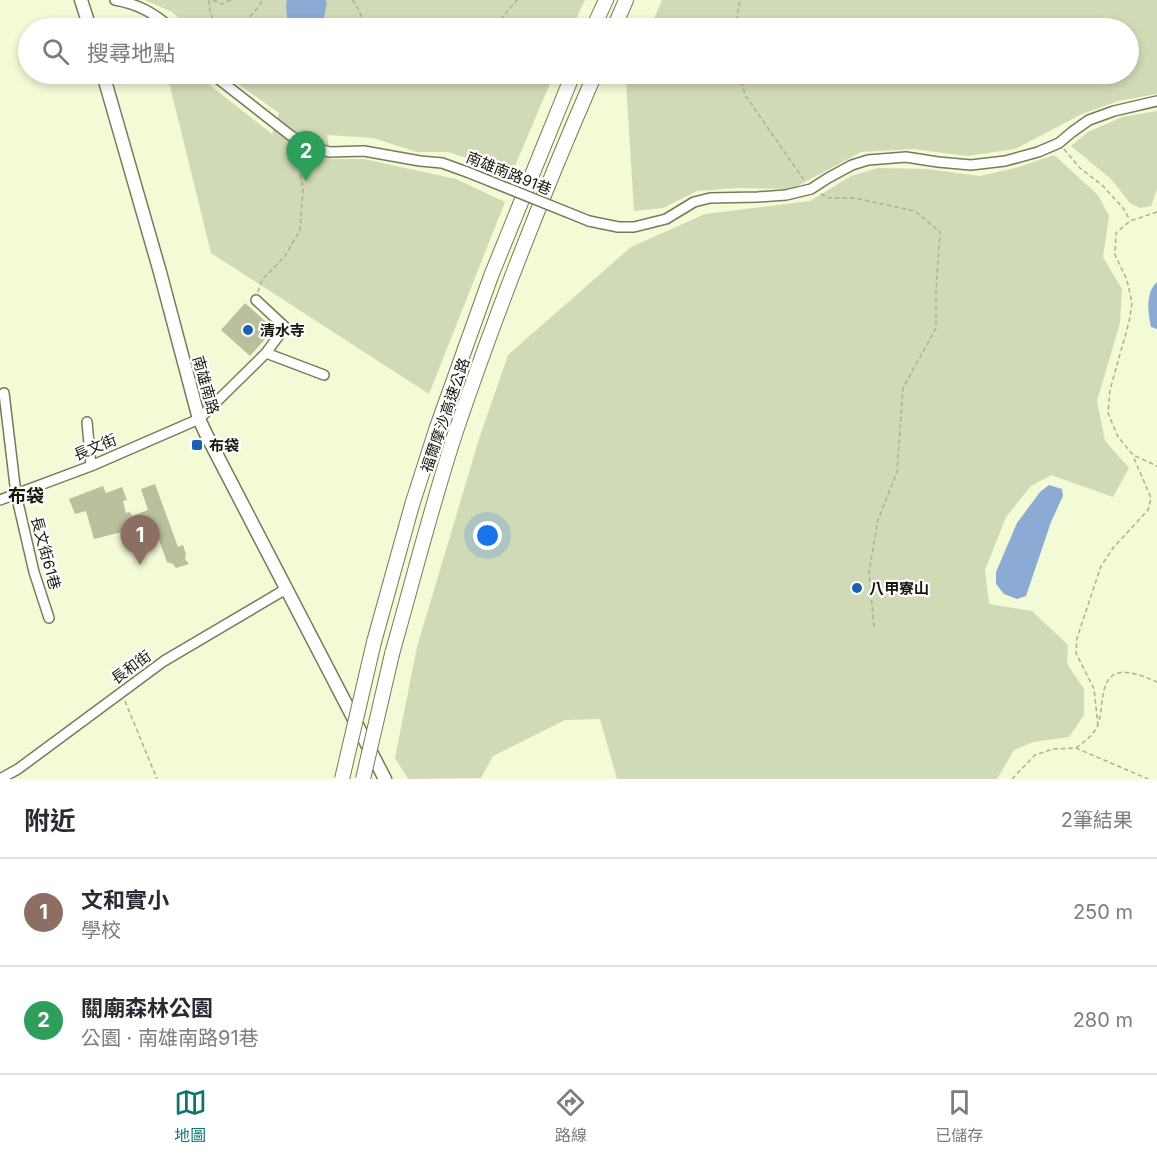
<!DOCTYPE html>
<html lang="zh-TW">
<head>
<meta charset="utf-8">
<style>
	:root { --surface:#fff; --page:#f7f7f7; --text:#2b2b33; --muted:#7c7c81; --line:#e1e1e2; --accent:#0f766e }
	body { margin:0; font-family:Inter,"Noto Sans TC",sans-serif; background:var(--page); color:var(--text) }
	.you { position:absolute; left:488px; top:536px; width:21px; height:21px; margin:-15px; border:4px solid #fff; border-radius:50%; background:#1a73e8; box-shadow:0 0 0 9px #1a73e833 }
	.badge { display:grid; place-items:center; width:39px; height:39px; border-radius:50%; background:var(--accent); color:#fff; font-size:20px; font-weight:700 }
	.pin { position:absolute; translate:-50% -50px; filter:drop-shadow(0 2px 3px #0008) }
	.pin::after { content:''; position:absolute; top:32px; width:21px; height:18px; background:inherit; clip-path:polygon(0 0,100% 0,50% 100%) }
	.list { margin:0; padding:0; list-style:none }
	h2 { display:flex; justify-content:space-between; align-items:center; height:78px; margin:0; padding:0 24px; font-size:26px }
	h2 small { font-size:20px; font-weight:400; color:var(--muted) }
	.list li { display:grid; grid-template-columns:39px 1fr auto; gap:18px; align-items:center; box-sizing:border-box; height:108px; padding:0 24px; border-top:2px solid var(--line) }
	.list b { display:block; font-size:22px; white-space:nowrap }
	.list p { margin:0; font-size:20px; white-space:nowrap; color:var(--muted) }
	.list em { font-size:20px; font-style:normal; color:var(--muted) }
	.icon { flex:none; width:33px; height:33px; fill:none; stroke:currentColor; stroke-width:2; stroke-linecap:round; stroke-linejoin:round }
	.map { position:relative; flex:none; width:1157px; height:779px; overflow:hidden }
	.search { position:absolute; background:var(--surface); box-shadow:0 3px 9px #0003; left:18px; right:18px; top:18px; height:66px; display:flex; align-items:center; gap:15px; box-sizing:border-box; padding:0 21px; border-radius:33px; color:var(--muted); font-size:22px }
	.sheet { height:294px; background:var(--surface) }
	nav { display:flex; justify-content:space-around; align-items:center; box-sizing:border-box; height:84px; border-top:2px solid var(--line); background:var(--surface); font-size:16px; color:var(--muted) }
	nav a { display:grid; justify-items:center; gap:3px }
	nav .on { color:var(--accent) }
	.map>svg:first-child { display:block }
	.green { fill:#d1dab6 }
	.water { fill:#8babd4 }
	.building { fill:#b8c09d }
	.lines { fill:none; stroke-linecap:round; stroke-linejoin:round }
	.minor-casing { stroke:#747c5b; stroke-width:12 }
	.major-casing { stroke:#747c5b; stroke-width:15 }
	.highway-casing { stroke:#747c5b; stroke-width:16 }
	.path { stroke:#aab193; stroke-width:1.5; stroke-dasharray:4.5 3; stroke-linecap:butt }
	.minor { stroke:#fff; stroke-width:9 }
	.major { stroke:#fff; stroke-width:12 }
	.highway { stroke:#fff; stroke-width:14 }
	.minor-bridge-casing { stroke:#747c5b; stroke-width:12; stroke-linecap:butt }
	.highway-bridge-casing { stroke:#747c5b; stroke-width:16; stroke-linecap:butt }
	.minor-bridge { stroke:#fff; stroke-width:9 }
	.highway-bridge { stroke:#fff; stroke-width:14 }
	.poi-dot { fill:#1c61b1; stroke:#fff; stroke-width:2 }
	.labels { text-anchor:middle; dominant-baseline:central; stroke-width:4.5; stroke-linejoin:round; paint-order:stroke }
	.street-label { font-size:15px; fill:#15180b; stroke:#fff }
	.poi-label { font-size:15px; font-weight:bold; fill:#15180b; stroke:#fff; text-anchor:start }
	.quarter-label { font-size:18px; font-weight:bold; fill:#15180b; stroke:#fff }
</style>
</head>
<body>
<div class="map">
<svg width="1157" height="779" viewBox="0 0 1157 779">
	<rect width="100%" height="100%" fill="#f2fbd5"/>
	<path class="green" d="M145,0H585L572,28H190L172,12Z
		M662,0H1157V94L1118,101L1082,114L1015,149L967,156L913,149L861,152L792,189L738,188L697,191L663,208L634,211L626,83L631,74H1128V28H650Z
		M167,74H199L206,82L272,134L279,113L228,77L226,74H554L512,173L448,152H417L373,138L327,135L330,159H364L456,179L505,202L429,394L211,253Z
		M1157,111V189L1151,206L1140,208L1130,203L1111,179L1071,146L1088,132L1122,117Z
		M1054,155L1098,195L1109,216L1103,257L1122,289L1120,323L1097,401L1105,441L1129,468L1113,497L1051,475L1031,486L1006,517L985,570L989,604L1032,611L1068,645L1067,664L1084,689V715L1069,737L1033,742L1014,750L997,779H617L600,719L565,720L493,756L481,778L408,779L395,758L417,647L479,439L508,355L631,247L705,214L810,201L851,176L878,168L927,169L980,176L1019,167Z"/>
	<path class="water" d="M287,0H325L327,2L322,28H288L286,6Z
		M1157,282V329L1151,327C1148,313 1145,293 1157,282Z
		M1049,485L1062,489L1063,496L1051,522L1026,596L1017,599L1004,594L996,584V572L1017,523L1040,492Z"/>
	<path class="building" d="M245,303L274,329L250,356L221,330Z
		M155,484L178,547L183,545L186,554L185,559L189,564L176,568L173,564L167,562L155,530L125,540L122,532L94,539L86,511L75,514L69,499L103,486L106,493L122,487L127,500L123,501L126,513L130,512L132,516L148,510L141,489Z"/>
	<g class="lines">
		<g class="minor-casing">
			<path id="minor" d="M115,0C138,4 154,13 171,28
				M212,74L290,135L309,147L330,152L364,151L420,161L442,163L467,172
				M589,221L618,227H634L666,219L694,202L710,198L758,197L786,195L811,189L828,178L852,165L868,160L906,157L938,162L971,165L1005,161L1038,152L1059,143L1072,132L1089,120L1114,111L1157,101
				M256,300L285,327L266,353
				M4,393L16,494L34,572L49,618
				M87,422L91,466
				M0,500L91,466L199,419L266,353L324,375
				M0,779L18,769L164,661L286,589"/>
		</g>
		<g class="major-casing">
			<path id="major" d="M81,0L90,28
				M103,74L160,272L199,419L206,434L385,779"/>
		</g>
		<g class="highway-casing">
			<path id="highway" d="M593,28L606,0
				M614,28L626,0
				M374,642L412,505L437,427L491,276L573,74
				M392,654C413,580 432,504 456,431C497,310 544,191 595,74"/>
		</g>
		<path class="path" d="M209,0L210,11L216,28
			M213,0L221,4L231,0
			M352,0L355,3L367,28
			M240,28L260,5L262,0
			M488,28L499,21L517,0
			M735,28L740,0
			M740,74L745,95L804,180
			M1064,149L1080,168L1103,186L1123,208L1130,220
			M821,194L829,198H854L915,211L940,232L936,290V328L903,388L897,472L878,520L869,572L874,627
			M1157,212L1130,221L1116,233L1115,255L1127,280L1132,303L1129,322L1110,390L1108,413L1118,437L1133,455L1157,466
			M258,292L262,280L285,256L300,230L303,189L298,157L296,150
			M125,701L157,779
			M1098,726L1094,689L1076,653L1077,638L1101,566L1113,548L1148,510L1151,498L1133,456
			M1076,748C1085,741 1095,734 1098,724C1102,712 1101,699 1105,687C1112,662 1141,675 1157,682
			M1012,779L1035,755L1053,749L1076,748L1148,779"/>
		<use href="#minor" class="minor"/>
		<use href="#major" class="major"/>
		<use href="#highway" class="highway"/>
		<g class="minor-bridge-casing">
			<path id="minor-bridge" d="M467,172L589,221"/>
		</g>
		<g class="highway-bridge-casing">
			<path id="highway-bridge" d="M342,779L374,642
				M363,779L392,654"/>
		</g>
		<use href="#minor-bridge" class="minor-bridge"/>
		<use href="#highway-bridge" class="highway-bridge"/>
	</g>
	<g class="poi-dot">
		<circle cx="248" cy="330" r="6"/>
		<rect x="191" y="439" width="12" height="12" rx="3"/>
		<circle cx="857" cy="588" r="6"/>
	</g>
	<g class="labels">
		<g class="street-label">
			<text transform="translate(509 173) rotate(22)">南雄南路91巷</text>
			<text transform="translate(206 385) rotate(74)">南雄南路</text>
			<text transform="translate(445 415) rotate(-71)">福爾摩沙高速公路</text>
			<text transform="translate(95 447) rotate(-23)">長文街</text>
			<text transform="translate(46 553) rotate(75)">長文街61巷</text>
			<text transform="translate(131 667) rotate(-36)">長和街</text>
		</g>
		<g class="poi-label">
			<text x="260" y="330">清水寺</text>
			<text x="209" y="445">布袋</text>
			<text x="869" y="588">八甲寮山</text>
		</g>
		<g class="quarter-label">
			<text x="26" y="495">布袋</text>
		</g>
	</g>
</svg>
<div class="you"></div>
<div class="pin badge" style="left:140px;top:565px;background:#8d6e63">1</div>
<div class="pin badge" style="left:306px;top:181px;background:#2e9e5b">2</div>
<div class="search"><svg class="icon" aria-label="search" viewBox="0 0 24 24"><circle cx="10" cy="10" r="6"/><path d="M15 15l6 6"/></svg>搜尋地點</div>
</div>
<section class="sheet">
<h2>附近<small>2筆結果</small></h2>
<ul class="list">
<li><span class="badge" style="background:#8d6e63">1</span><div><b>文和實小</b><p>學校</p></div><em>250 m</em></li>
<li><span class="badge" style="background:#2e9e5b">2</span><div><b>關廟森林公園</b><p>公園 · 南雄南路91巷</p></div><em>280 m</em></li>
</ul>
</section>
<nav>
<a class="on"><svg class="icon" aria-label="map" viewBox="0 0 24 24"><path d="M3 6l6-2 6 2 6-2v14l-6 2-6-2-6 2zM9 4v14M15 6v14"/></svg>地圖</a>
<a><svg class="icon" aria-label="directions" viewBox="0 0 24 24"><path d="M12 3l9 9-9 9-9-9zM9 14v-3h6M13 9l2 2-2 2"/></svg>路線</a>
<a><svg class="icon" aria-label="saved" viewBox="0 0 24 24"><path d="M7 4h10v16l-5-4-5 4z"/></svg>已儲存</a>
</nav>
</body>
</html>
